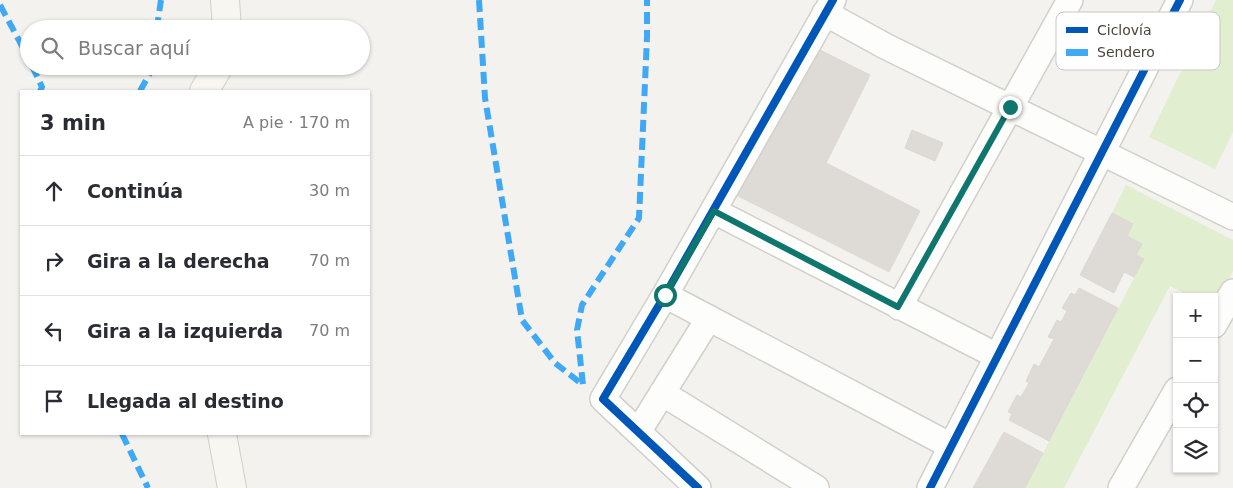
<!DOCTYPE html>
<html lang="es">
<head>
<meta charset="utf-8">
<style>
	:root { --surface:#fff; --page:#f2f2f3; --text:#2b2b33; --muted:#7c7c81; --line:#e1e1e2 }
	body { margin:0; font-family:"DejaVu Sans",sans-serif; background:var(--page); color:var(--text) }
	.controls { position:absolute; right:15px; bottom:15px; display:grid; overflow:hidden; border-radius:0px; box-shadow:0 1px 4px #0004 }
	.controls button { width:45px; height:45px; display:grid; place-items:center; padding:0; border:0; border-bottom:1px solid var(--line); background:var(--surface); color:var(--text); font:25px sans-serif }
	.stop { position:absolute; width:15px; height:15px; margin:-11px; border:4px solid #0f766e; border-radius:50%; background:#fff }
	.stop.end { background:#0f766e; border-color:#fff; box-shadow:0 1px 5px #0008 }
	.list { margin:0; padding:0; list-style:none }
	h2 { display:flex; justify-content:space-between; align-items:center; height:65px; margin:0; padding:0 20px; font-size:21px }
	h2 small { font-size:16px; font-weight:400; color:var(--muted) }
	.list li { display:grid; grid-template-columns:32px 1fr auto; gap:15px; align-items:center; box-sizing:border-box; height:70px; padding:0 20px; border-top:1px solid var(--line) }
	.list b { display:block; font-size:19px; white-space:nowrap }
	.list em { font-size:16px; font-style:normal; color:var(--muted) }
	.icon { flex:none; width:28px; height:28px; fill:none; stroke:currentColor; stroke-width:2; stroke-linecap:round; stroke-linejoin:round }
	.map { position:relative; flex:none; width:1233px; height:488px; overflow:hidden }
	.search { position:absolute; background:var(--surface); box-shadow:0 1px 4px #0004; left:20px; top:20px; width:350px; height:55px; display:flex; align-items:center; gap:12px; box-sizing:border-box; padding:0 18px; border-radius:28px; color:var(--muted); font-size:19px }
	.panel { position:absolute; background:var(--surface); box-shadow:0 1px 4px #0004; left:20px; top:90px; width:350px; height:345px; border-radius:0px }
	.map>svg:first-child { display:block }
	.green { fill:#e1eecf }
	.building { fill:#dedbd6; stroke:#dcd9d4 }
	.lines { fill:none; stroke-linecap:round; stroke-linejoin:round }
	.street-casing { stroke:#d2d0cb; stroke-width:28 }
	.secondary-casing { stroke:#d3cfc5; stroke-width:30 }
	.street { stroke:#fdfdfc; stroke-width:25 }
	.secondary { stroke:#f7f6f1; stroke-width:28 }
	.quiet { stroke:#3fa9f5; stroke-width:6; stroke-dasharray:12 6; stroke-linecap:butt }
	.cycleway-casing { stroke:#fff; stroke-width:11 }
	.cycleway { stroke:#0057b8; stroke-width:8 }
	.route { stroke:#0f766e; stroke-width:6 }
	.key { fill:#fff; stroke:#c9c7c4; stroke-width:1 }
	.key-label { font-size:14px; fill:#4b4439 }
</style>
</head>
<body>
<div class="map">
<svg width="1233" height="488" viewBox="0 0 1233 488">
	<rect width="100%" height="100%" fill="#f4f2ee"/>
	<path class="green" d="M1216,0H1233V132L1215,169L1149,137Z
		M1126,185L1233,240V271L1214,307V297H1192L1170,286L1064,488H1025L1144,259L1136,255L1141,244L1127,236L1133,224L1112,213Z"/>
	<path class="building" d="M814,47L870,75L826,163L920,211L889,272L738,196Z
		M912,130L943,143L935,161L905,148Z
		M1112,213L1133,224L1127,236L1142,244L1136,255L1144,259L1134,277L1124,272L1114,293L1080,275Z
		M1079,288L1118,308L1049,441L1009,420L1012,414L1008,412L1017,395L1021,397L1029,383L1026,381L1034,364L1039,367L1054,339L1048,337L1057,320L1061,322L1067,311L1062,308L1071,293L1075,295Z
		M1004,432L1043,453L1025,488H973Z"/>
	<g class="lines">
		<g class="street-casing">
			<path id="street" d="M825,13L885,46L1233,217
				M714,211L997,356
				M665,295L951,446
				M899,307L1070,0
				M1214,325L1233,292
				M662,393L816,488
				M638,432L709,318
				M698,488L603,399L665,295L833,0
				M930,488L1180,0
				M1121,488L1177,390"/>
		</g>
		<g class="secondary-casing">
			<path id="secondary" d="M225,0L227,29
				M204,91L219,66
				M222,434L232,488"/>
		</g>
		<use href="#street" class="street"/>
		<use href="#secondary" class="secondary"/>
		<path class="quiet" d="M479,0L485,98L522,320L555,363L583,385L577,330L582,305L639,218L647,37V0
			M0,5L29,59
			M159,29L158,20L161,0
			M32,66L42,87L40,91
			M140,91L154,66
			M122,434L148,488"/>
		<g class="cycleway-casing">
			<path id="cycleway" d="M698,488L603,399L665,295L833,0
				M930,488L1180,0"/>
		</g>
		<use href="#cycleway" class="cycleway"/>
	</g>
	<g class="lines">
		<path class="route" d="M665,295L714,211L898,307L1010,107"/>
	</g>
	<rect x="1056" y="12" width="164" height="58" rx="8" class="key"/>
	<rect x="1066" y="27" width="22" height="6" fill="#0057b8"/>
	<rect x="1066" y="49" width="22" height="7" fill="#3fa9f5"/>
	<g class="key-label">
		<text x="1097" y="35">Ciclovía</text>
		<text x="1097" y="57">Sendero</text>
	</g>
</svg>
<div class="controls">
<button>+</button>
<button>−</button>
<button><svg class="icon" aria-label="locate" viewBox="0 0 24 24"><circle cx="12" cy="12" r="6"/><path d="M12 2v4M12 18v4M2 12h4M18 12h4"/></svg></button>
<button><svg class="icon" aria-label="layers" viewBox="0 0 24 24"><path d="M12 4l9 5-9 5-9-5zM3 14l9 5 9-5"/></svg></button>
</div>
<div class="stop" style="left:665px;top:295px"></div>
<div class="stop end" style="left:1010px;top:107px"></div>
<div class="search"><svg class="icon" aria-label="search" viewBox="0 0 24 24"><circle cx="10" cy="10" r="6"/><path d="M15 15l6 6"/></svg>Buscar aquí</div>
<section class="panel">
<h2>3 min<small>A pie · 170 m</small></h2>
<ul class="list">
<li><svg class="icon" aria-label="ahead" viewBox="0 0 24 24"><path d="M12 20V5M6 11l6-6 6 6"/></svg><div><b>Continúa</b></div><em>30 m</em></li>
<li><svg class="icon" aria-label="right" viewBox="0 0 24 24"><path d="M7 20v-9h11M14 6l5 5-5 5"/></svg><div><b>Gira a la derecha</b></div><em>70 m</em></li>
<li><svg class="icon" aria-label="left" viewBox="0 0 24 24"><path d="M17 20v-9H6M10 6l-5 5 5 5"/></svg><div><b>Gira a la izquierda</b></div><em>70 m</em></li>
<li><svg class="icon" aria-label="arrive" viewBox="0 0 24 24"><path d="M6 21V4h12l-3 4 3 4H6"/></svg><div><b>Llegada al destino</b></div></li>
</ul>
</section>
</div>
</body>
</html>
